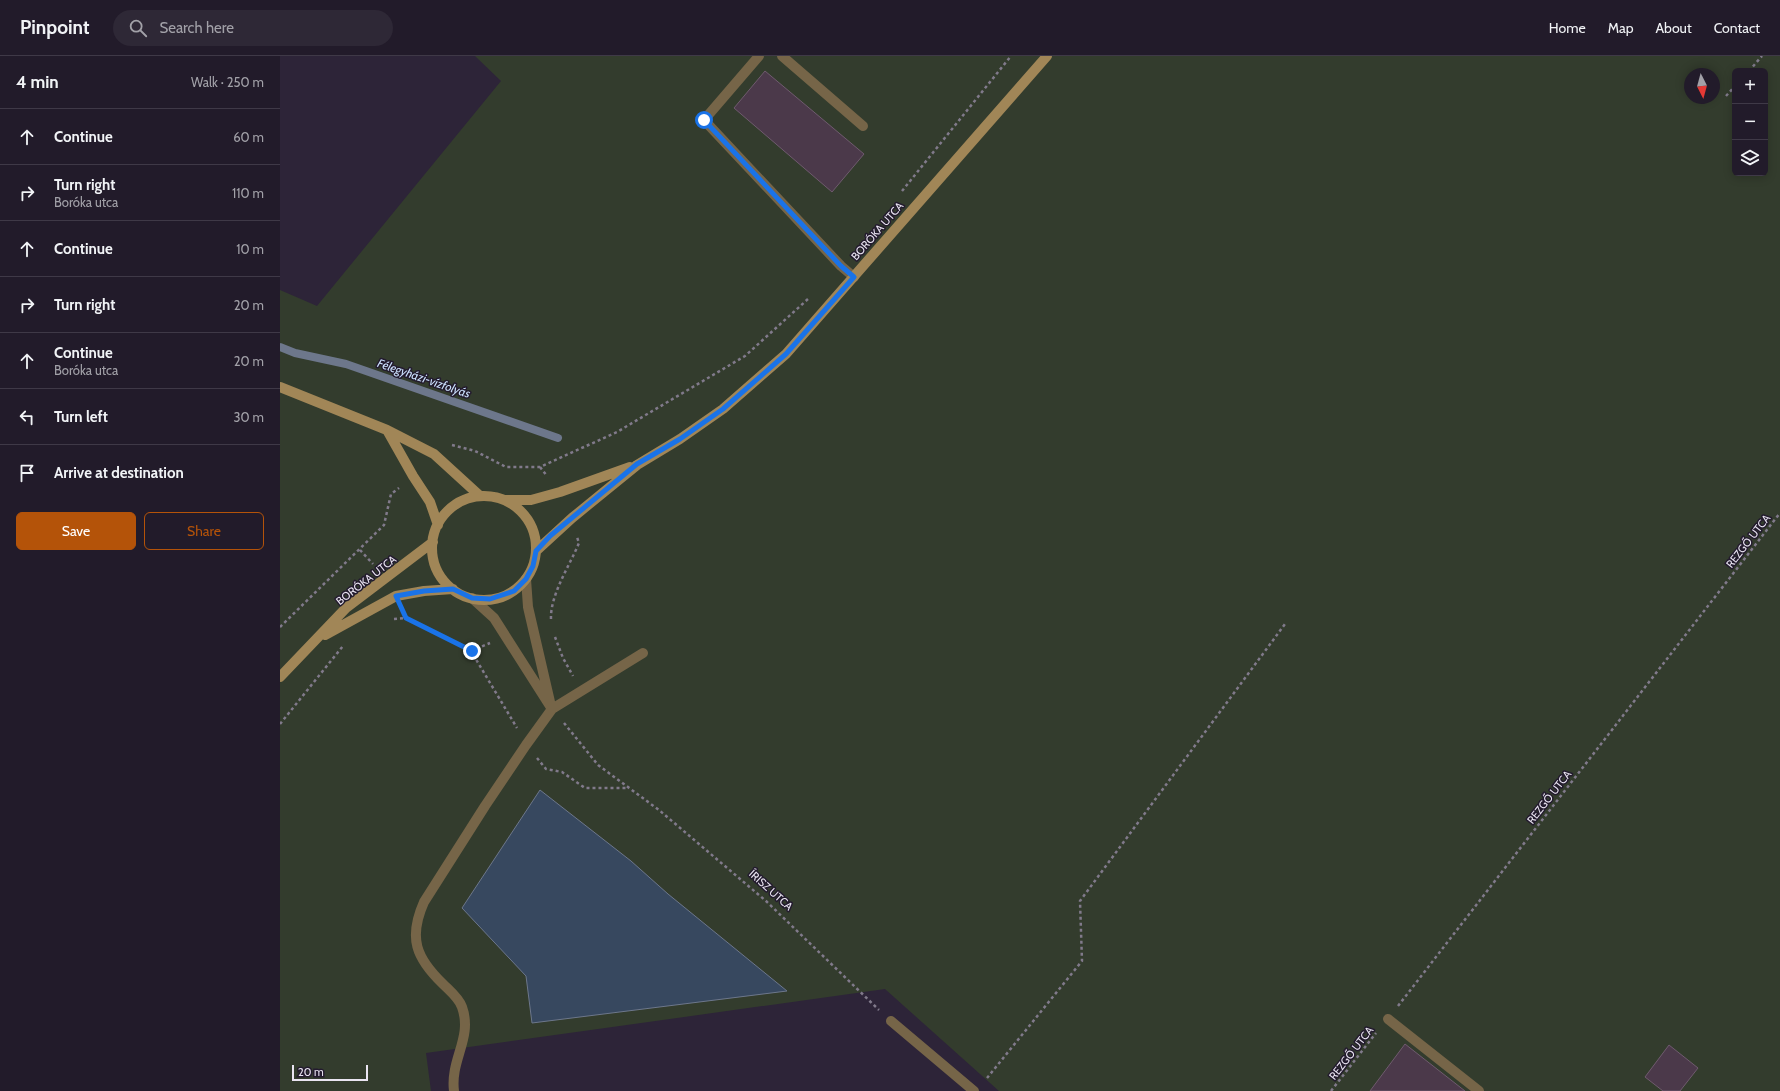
<!DOCTYPE html>
<html lang="en">
<head>
<meta charset="utf-8">
<style>
	:root { --surface:#221b2a; --page:#2e2836; --text:#f1f3f6; --muted:#a2a1a8; --line:#3f3947; --accent:#b45309 }
	body { margin:0; font-family:Cabin,sans-serif; background:var(--page); color:var(--text) }
	.controls { position:absolute; right:12px; top:12px; display:grid; overflow:hidden; border-radius:6px; box-shadow:0 2px 10px #0003 }
	.controls button { width:36px; height:36px; display:grid; place-items:center; padding:0; border:0; border-bottom:1px solid var(--line); background:var(--surface); color:var(--text); font:20px sans-serif }
	.compass { position:absolute; left:1404px; top:12px; width:36px; height:36px; border-radius:50%; background:var(--surface); box-shadow:0 2px 10px #0003; rotate:174deg }
	.scale { position:absolute; left:12px; bottom:10px; width:76px; box-sizing:border-box; padding-left:4px; border:2px solid #eae5f2; border-top:0; font-size:11px; line-height:14px; white-space:nowrap; color:#eae5f2; -webkit-text-stroke:3px #231b2e; paint-order:stroke }
	.stop { position:absolute; width:12px; height:12px; margin:-9px; border:3px solid #1a73e8; border-radius:50%; background:#fff }
	.stop.end { background:#1a73e8; border-color:#fff; box-shadow:0 1px 4px #0008 }
	.list { margin:0; padding:0; list-style:none }
	h2 { display:flex; justify-content:space-between; align-items:center; height:52px; margin:0; padding:0 16px; font-size:17px }
	h2 small { font-size:13px; font-weight:400; color:var(--muted) }
	.list li { display:grid; grid-template-columns:26px 1fr auto; gap:12px; align-items:center; box-sizing:border-box; height:56px; padding:0 16px; border-top:1px solid var(--line) }
	.list b { display:block; font-size:15px; white-space:nowrap }
	.list p { margin:0; font-size:13px; white-space:nowrap; color:var(--muted) }
	.list em { font-size:13px; font-style:normal; color:var(--muted) }
	.actions { display:flex; gap:8px; padding:12px 16px }
	.actions a { flex:1; padding:9px 0; border:1px solid var(--accent); border-radius:6px; text-align:center; font-size:14px; color:var(--accent) }
	.actions .main { background:var(--accent); color:#fff }
	.icon { flex:none; width:22px; height:22px; fill:none; stroke:currentColor; stroke-width:2; stroke-linecap:round; stroke-linejoin:round }
	.map { position:relative; flex:none; width:1500px; height:1035px; overflow:hidden }
	header { display:flex; align-items:center; gap:24px; box-sizing:border-box; height:56px; padding:0 20px; background:var(--surface); border-bottom:1px solid var(--line) }
	header strong { font-size:19px }
	nav { display:flex; gap:22px; margin-inline-start:auto; font-size:14px }
	.search { width:280px; height:36px; background:var(--page); display:flex; align-items:center; gap:10px; box-sizing:border-box; padding:0 14px; border-radius:22px; color:var(--muted); font-size:15px }
	main { display:flex }
	aside { flex:1; background:var(--surface) }
	.map>svg:first-child { display:block }
	.green { fill:#333c2d; fill-rule:evenodd }
	.water { fill:#37485f; stroke:#6d778b }
	.lines { fill:none; stroke-linecap:round; stroke-linejoin:round }
	.stream { stroke:#6d778b; stroke-width:8 }
	.building { fill:#4b394a; stroke:#6f5b6e }
	.path { stroke:#817a8b; stroke-width:2.5; stroke-dasharray:3 3; stroke-linecap:butt }
	.lane { stroke:#766548; stroke-width:10 }
	.secondary { stroke:#a18657; stroke-width:10 }
	.route { stroke:#1a73e8; stroke-width:5 }
	.labels { text-anchor:middle; dominant-baseline:central; stroke-width:3; stroke-linejoin:round; paint-order:stroke }
	.street-label { font-size:11px; fill:#eae5f2; stroke:#231b2e }
	.water-label { font-size:12px; font-style:italic; fill:#cde2ff; stroke:#231b2e }
</style>
</head>
<body>
<header>
<strong>Pinpoint</strong>
<div class="search"><svg class="icon" aria-label="search" viewBox="0 0 24 24"><circle cx="10" cy="10" r="6"/><path d="M15 15l6 6"/></svg>Search here</div>
<nav><a>Home</a><a>Map</a><a>About</a><a>Contact</a></nav>
</header>
<main>
<aside>
<h2>4 min<small>Walk · 250 m</small></h2>
<ul class="list">
<li><svg class="icon" aria-label="ahead" viewBox="0 0 24 24"><path d="M12 20V5M6 11l6-6 6 6"/></svg><div><b>Continue</b></div><em>60 m</em></li>
<li><svg class="icon" aria-label="right" viewBox="0 0 24 24"><path d="M7 20v-9h11M14 6l5 5-5 5"/></svg><div><b>Turn right</b><p>Boróka utca</p></div><em>110 m</em></li>
<li><svg class="icon" aria-label="ahead" viewBox="0 0 24 24"><path d="M12 20V5M6 11l6-6 6 6"/></svg><div><b>Continue</b></div><em>10 m</em></li>
<li><svg class="icon" aria-label="right" viewBox="0 0 24 24"><path d="M7 20v-9h11M14 6l5 5-5 5"/></svg><div><b>Turn right</b></div><em>20 m</em></li>
<li><svg class="icon" aria-label="ahead" viewBox="0 0 24 24"><path d="M12 20V5M6 11l6-6 6 6"/></svg><div><b>Continue</b><p>Boróka utca</p></div><em>20 m</em></li>
<li><svg class="icon" aria-label="left" viewBox="0 0 24 24"><path d="M17 20v-9H6M10 6l-5 5 5 5"/></svg><div><b>Turn left</b></div><em>30 m</em></li>
<li><svg class="icon" aria-label="arrive" viewBox="0 0 24 24"><path d="M6 21V4h12l-3 4 3 4H6"/></svg><div><b>Arrive at destination</b></div></li>
</ul>
<div class="actions"><a class="main">Save</a><a>Share</a></div>
</aside>
<div class="map">
<svg width="1500" height="1035" viewBox="0 0 1500 1035">
	<rect width="100%" height="100%" fill="#2d2438"/>
	<path class="green" d="M195,0H1500V1035H719L605,933L146,997L151,1035H0V234L37,250L221,25ZM1455,15H1485V117H1455ZM1410,18H1434V42H1410Z"/>
	<path class="water" d="M260,734L351,805L388,838L507,935L252,967L246,920L182,852Z"/>
	<g class="lines">
		<path class="stream" d="M0,291L15,297L66,308L278,382"/>
	</g>
	<path class="building" d="M485,15L584,98L552,136L454,52Z
		M1125,988L1185,1035H1090Z
		M1389,989L1418,1012L1400,1035H1383L1365,1021Z"/>
	<g class="lines">
		<path class="path" d="M1469,15L1482,0
			M1446,40L1455,30
			M622,135L731,0
			M172,389L195,395L226,411H260L337,376L465,300L528,243
			M260,411L267,420
			M80,494L93,508
			M123,556L126,562L191,595L237,672
			M114,563L126,562
			M271,563C270,539 290,509 299,487L297,481
			M0,571L104,469L111,438L119,432
			M275,581L283,602L293,620
			M191,595L210,587
			M284,667L318,709L379,754L486,845L599,954
			M0,668L63,590
			M257,702L266,713L282,716L305,732H348
			M1118,950L1500,457
			M707,1022L802,905L800,845L1005,568
			M1051,1035L1096,977"/>
		<path class="lane" d="M479,0L424,64L561,210L574,221
			M502,0L583,70
			M246,523L248,551L270,646
			M192,542L214,562L272,653
			M1108,963L1199,1035
			M611,965L694,1035
			M174,1035C170,1003 193,982 182,951C179,942 170,935 163,928C136,902 128,882 144,846L205,750L246,689L272,653L363,597"/>
		<path class="secondary" d="M0,331L107,374L154,398L200,440
			M107,374L133,420L150,446L158,469
			M152 492a52 52 0 1 1 104 0a52 52 0 1 1-104 0Z
			M225,444H251L280,436L350,411
			M256,495L292,462L357,409L400,383L443,353L506,298L767,0
			M45,579L116,540L144,535L173,533
			M0,621L66,552L153,486"/>
	</g>
	<g class="lines">
		<path class="route" d="M192,595L126,562L116,540L144,535L173,533L192,542L210,543L234,535L246,523L253,510L256,495L270,480L357,408L400,383L443,353L506,298L574,221L561,210L424,64"/>
	</g>
	<g class="labels">
		<g class="street-label">
			<text transform="translate(597 175) rotate(-49)">BORÓKA UTCA</text>
			<text transform="translate(1468 485) rotate(-52)">REZGŐ UTCA</text>
			<text transform="translate(86 524) rotate(-38)">BORÓKA UTCA</text>
			<text transform="translate(1269 741) rotate(-52)">REZGŐ UTCA</text>
			<text transform="translate(491 834) rotate(42)">ÍRISZ UTCA</text>
			<text transform="translate(1071 997) rotate(-52)">REZGŐ UTCA</text>
		</g>
		<g class="water-label">
			<text transform="translate(144 322) rotate(19)">Félegyházi-vízfolyás</text>
		</g>
	</g>
</svg>
<div class="controls">
<button>+</button>
<button>−</button>
<button><svg class="icon" aria-label="layers" viewBox="0 0 24 24"><path d="M12 4l9 5-9 5-9-5zM3 14l9 5 9-5"/></svg></button>
</div>
<svg class="compass" viewBox="-18 -18 36 36"><path d="M0-13l5 13h-10z" fill="#e53935"/><path d="M0 13l5-13h-10z" fill="#a2a1a8"/></svg>
<div class="scale">20 m</div>
<div class="stop" style="left:424px;top:64px"></div>
<div class="stop end" style="left:192px;top:595px"></div>
</div>
</main>
</body>
</html>
